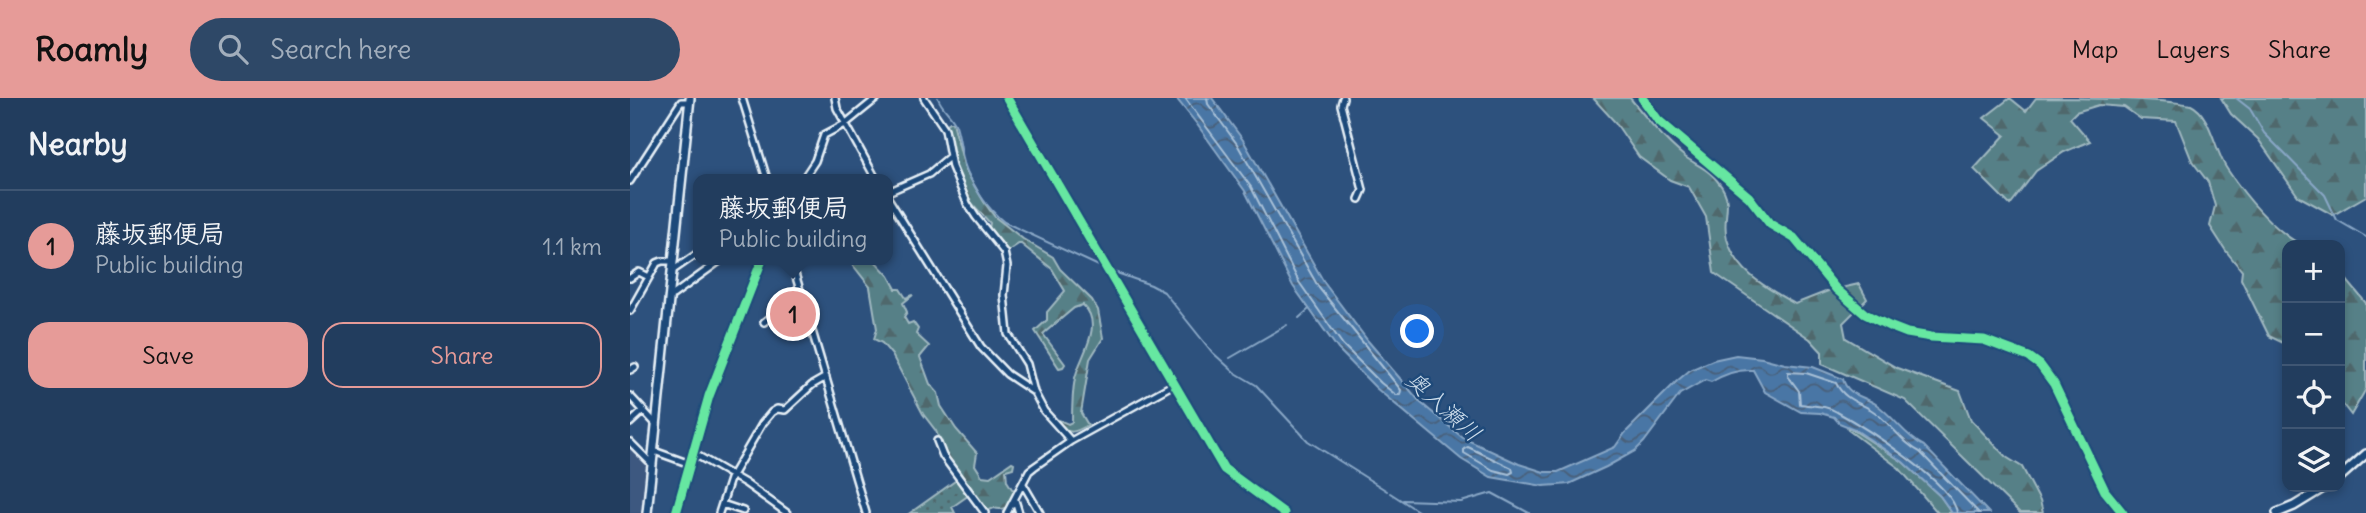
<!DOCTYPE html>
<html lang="en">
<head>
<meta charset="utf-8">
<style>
	:root { --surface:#223d5e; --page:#2e4867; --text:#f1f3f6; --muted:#a2aebc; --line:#3f5673; --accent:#e69b98 }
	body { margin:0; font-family:Delius,"Klee One",sans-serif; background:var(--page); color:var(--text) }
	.controls { position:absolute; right:21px; bottom:21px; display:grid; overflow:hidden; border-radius:14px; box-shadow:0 4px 10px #0003 }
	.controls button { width:63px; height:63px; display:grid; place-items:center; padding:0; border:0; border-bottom:2px solid var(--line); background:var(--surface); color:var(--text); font:35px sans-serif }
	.you { position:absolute; left:788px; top:234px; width:24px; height:24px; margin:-18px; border:5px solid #fff; border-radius:50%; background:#1a73e8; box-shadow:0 0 0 10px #1a73e833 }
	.badge { display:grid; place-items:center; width:46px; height:46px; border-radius:50%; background:var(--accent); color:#111; font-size:23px; font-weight:700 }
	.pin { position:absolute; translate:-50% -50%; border:4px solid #fff; box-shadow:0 2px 7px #0006 }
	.popup { position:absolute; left:63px; top:76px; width:200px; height:91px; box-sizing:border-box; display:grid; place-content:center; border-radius:14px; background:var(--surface); filter:drop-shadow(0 2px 5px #0005); font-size:23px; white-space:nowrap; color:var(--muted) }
	.popup b { font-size:26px; color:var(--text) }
	.popup::after { content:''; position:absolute; left:50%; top:100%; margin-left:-14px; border:14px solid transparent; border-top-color:var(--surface) }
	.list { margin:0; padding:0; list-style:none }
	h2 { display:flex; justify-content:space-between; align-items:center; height:91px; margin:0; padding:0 28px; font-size:30px }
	h2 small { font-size:23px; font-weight:400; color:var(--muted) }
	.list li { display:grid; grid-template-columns:46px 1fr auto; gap:21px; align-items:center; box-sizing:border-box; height:112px; padding:0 28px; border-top:2px solid var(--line) }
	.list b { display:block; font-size:26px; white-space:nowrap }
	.list p { margin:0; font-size:23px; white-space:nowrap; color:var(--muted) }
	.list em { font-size:23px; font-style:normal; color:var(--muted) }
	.actions { display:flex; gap:14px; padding:21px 28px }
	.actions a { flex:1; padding:16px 0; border:2px solid var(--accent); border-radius:21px; text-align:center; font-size:24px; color:var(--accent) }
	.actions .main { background:var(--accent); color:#111 }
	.icon { flex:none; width:38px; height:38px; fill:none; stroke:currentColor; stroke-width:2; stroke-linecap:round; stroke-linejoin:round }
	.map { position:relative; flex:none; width:1736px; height:415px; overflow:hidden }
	header { display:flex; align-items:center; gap:42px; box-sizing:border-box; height:98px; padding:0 35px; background:var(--accent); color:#111 }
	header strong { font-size:33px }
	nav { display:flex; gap:38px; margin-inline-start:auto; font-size:24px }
	.search { width:490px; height:63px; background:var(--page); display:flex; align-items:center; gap:18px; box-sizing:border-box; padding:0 24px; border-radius:38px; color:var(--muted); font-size:26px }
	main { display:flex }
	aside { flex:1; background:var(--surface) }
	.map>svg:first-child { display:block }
	.built { fill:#3e5980 }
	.grass { fill:url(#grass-dots); stroke:#a0b8c0; stroke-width:2 }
	.forest { fill:url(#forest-firs); stroke:#a0b8c0; stroke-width:2 }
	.water { fill:url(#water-waves); stroke:#89a7c6; stroke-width:2 }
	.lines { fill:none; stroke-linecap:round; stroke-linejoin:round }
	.shore { stroke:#a8c0d7; stroke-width:2 }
	.stream { stroke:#89a7c6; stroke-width:2 }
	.minor-casing { stroke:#e8f1f8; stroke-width:10 }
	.major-casing { stroke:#e8f1f8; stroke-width:12 }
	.minor { stroke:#1f4a7a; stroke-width:5 }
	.major { stroke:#1f4a7a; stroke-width:7 }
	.cycleway-casing { stroke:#1f4a7a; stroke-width:13 }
	.cycleway { stroke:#66e7a1; stroke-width:9 }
	.labels { text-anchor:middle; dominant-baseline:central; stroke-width:5; stroke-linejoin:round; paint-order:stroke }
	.water-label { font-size:23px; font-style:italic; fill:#d0dfec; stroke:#1f4a7a }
</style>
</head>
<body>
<header>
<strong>Roamly</strong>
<div class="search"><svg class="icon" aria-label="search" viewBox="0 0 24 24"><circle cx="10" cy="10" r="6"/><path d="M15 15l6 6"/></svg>Search here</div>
<nav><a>Map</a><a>Layers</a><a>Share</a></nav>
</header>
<main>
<aside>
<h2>Nearby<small></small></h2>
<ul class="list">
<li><span class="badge">1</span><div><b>藤坂郵便局</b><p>Public building</p></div><em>1.1 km</em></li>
</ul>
<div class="actions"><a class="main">Save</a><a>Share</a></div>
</aside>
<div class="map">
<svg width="1736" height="415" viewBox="0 0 1736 415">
	<defs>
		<pattern id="grass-dots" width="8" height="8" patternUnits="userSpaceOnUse" patternTransform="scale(1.75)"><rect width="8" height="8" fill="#578087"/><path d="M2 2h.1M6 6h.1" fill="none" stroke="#4f676c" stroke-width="1.8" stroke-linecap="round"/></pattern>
		<pattern id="forest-firs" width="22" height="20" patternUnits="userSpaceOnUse" patternTransform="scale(1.75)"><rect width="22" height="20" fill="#578087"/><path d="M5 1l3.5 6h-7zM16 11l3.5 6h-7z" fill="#4f676c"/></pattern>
		<pattern id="water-waves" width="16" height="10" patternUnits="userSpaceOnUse" patternTransform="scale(1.75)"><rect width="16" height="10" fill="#4976a5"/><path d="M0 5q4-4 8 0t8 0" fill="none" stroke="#485f78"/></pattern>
	</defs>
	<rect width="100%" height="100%" fill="#2d517d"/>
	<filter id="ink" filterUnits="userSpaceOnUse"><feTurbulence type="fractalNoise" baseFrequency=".0143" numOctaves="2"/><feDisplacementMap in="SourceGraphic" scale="14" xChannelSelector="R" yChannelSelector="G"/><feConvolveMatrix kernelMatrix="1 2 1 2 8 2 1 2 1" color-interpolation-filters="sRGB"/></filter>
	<g filter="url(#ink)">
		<path class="built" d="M0,347L18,364L13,415H0Z"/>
		<path class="grass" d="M328,381L339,397L322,409L325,415H280Z"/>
		<path class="forest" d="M963,0H1000C1017,21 1034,42 1055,59C1063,65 1074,69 1082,77C1109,104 1090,114 1097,141C1107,175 1137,190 1165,206L1198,193L1229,186L1237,201L1213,225L1216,240L1267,270L1330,293L1341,322L1376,359L1392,369L1410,403L1413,415H1390L1275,302L1192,266V254L1180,241L1084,175L1076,119L1059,89L1040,82L1009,59L985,24Z
			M1380,0L1396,13L1406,0C1443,0 1530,0 1561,7C1581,16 1585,54 1597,71C1617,101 1640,129 1671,147H1657V247L1639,238L1611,181L1612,173L1596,153L1580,128L1585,108L1578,84L1562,63L1546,23L1511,21L1494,9L1469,7L1446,14L1440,20L1460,43L1434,54L1406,73L1380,107L1344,71L1375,37L1354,20Z
			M1591,0H1736V98L1703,117L1668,98L1628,41L1601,16Z
			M320,24H323L335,71L354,104L365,119L393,141L423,159L430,171L462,202L468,212L473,240L460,261L451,315L458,327C444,335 440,337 427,326L429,322L438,326L442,324C442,309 442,296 445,280C450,258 475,227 453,207L444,210L413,236L435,266L433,269L429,270L405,233L417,222V214L435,193L422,171L390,145L378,153L359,130L360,125L339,102L326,77L316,27Z
			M219,162H244L259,178L266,191H270L276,200L283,197L273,205L277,214L274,219L278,226L283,224L288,231L286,236L299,248L290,259L300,286L308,295L311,308L326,331L347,355L345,367L352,378L360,379L382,364L384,365L383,370L376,372L377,383L382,391L386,392C385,405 376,414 364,410L355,414L315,358L306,333L293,316L262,257L252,245L244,241L247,231L240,189Z
			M1710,174L1736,205V291L1721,317L1710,303Z
			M1217,328L1273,364L1310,398L1322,415H1308L1269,370L1218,332Z"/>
		<path class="water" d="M546,0H582L613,42L695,186L738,243L791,305L833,340L889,366L914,374H928L985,349L995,335L1047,283L1060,272L1083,262L1106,257L1132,260L1155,266L1183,269L1213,281C1217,298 1235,298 1247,307C1264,319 1276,339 1294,348L1359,415H1322L1310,398L1273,364L1224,331L1209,325L1204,319L1190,315L1171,314L1135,294L1123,272C1108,271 1094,276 1081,284L1075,282L1050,296L1014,344L1005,353L976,369L939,386L928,387L913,388L861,379L831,361L746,290L708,251L663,188L615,93L566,25Z"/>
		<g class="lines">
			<path class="shore" d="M555,0L621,89L669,184L713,247L751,285L766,297H770L771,292L689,190L607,46L578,6L577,0
				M838,349L882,370L883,374L879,376L863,372L834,355V351Z
				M1327,415C1324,386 1233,328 1207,314C1196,307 1182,308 1170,306L1169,293L1158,278V274L1176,275L1206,285C1213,300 1227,304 1240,311C1259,322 1270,344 1290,354L1349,415"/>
			<path class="stream" d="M308,0C312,11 322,17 326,27C330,40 331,53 334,65C341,87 357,110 374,124L473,170
				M1606,0L1620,11L1634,35L1695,97L1707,122L1736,139
				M484,174L521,187L534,194L582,254L604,274L626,287L678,343L757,393
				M669,220L679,211
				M600,260L657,227
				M760,395L791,415
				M773,402L831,404L862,395L899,415"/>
			<g class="minor-casing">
				<path id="minor" d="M112,0L137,81
					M205,0L207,10L246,81
					M294,0L315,31L322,69L337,105L346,119L374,154L377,168L374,197L378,236L397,266L404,294L414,313L441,343
					M377,0L594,371L654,415
					M713,0L711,7L733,92L729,101
					M1012,0L1028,22L1119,99L1140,126L1164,140L1206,191L1235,216L1259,228L1277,235L1301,239L1354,242L1399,259L1410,267L1424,286L1475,393L1493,415
					M173,81L185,63L194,37L215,26L247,0
					M0,83L51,4H60
					M258,94L299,76L319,59
					M258,100L351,249L377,276L404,294
					M161,162L236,415
					M42,173L68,155
					M0,180L9,174L19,179
					M40,196L43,197L91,162
					M0,213L27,165L32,163H43
					M134,224L171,195
					M0,272L5,269
					M0,298L27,327
					M0,325L13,313
					M307,343L313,358L355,415
					M0,344L22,366
					M24,353L60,366
					M63,355L115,385L157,415
					M393,386L410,415
					M385,402L389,415
					M92,406L113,413
					M46,415L79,298L132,162
					M89,415L100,381L132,326L142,314L147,311L155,312L182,287L196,279
					M377,415L399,373L404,369L441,343L544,286"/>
			</g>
			<g class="major-casing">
				<path id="major" d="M1710,379L1736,356
					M17,415L60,0
					M1647,415L1664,408L1695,389"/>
			</g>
			<use href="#minor" class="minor"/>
			<use href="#major" class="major"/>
			<g class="cycleway-casing">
				<path id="cycleway" d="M377,0L594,371L654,415
					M1012,0L1028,22L1119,99L1140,126L1164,140L1206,191L1235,216L1259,228L1277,235L1301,239L1354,242L1399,259L1410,267L1424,286L1475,393L1493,415
					M46,415L79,298L132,162"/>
			</g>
			<use href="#cycleway" class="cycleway"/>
		</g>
	</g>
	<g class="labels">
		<g class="water-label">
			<text transform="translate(814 308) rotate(42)">奥入瀬川</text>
		</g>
	</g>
</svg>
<div class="controls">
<button>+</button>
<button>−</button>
<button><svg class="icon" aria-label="locate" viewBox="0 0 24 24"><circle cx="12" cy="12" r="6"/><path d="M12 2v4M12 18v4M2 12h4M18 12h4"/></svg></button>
<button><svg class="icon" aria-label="layers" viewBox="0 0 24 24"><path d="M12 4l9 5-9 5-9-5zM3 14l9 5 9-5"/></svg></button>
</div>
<div class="you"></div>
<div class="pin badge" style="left:163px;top:216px">1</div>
<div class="popup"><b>藤坂郵便局</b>Public building</div>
</div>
</main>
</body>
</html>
